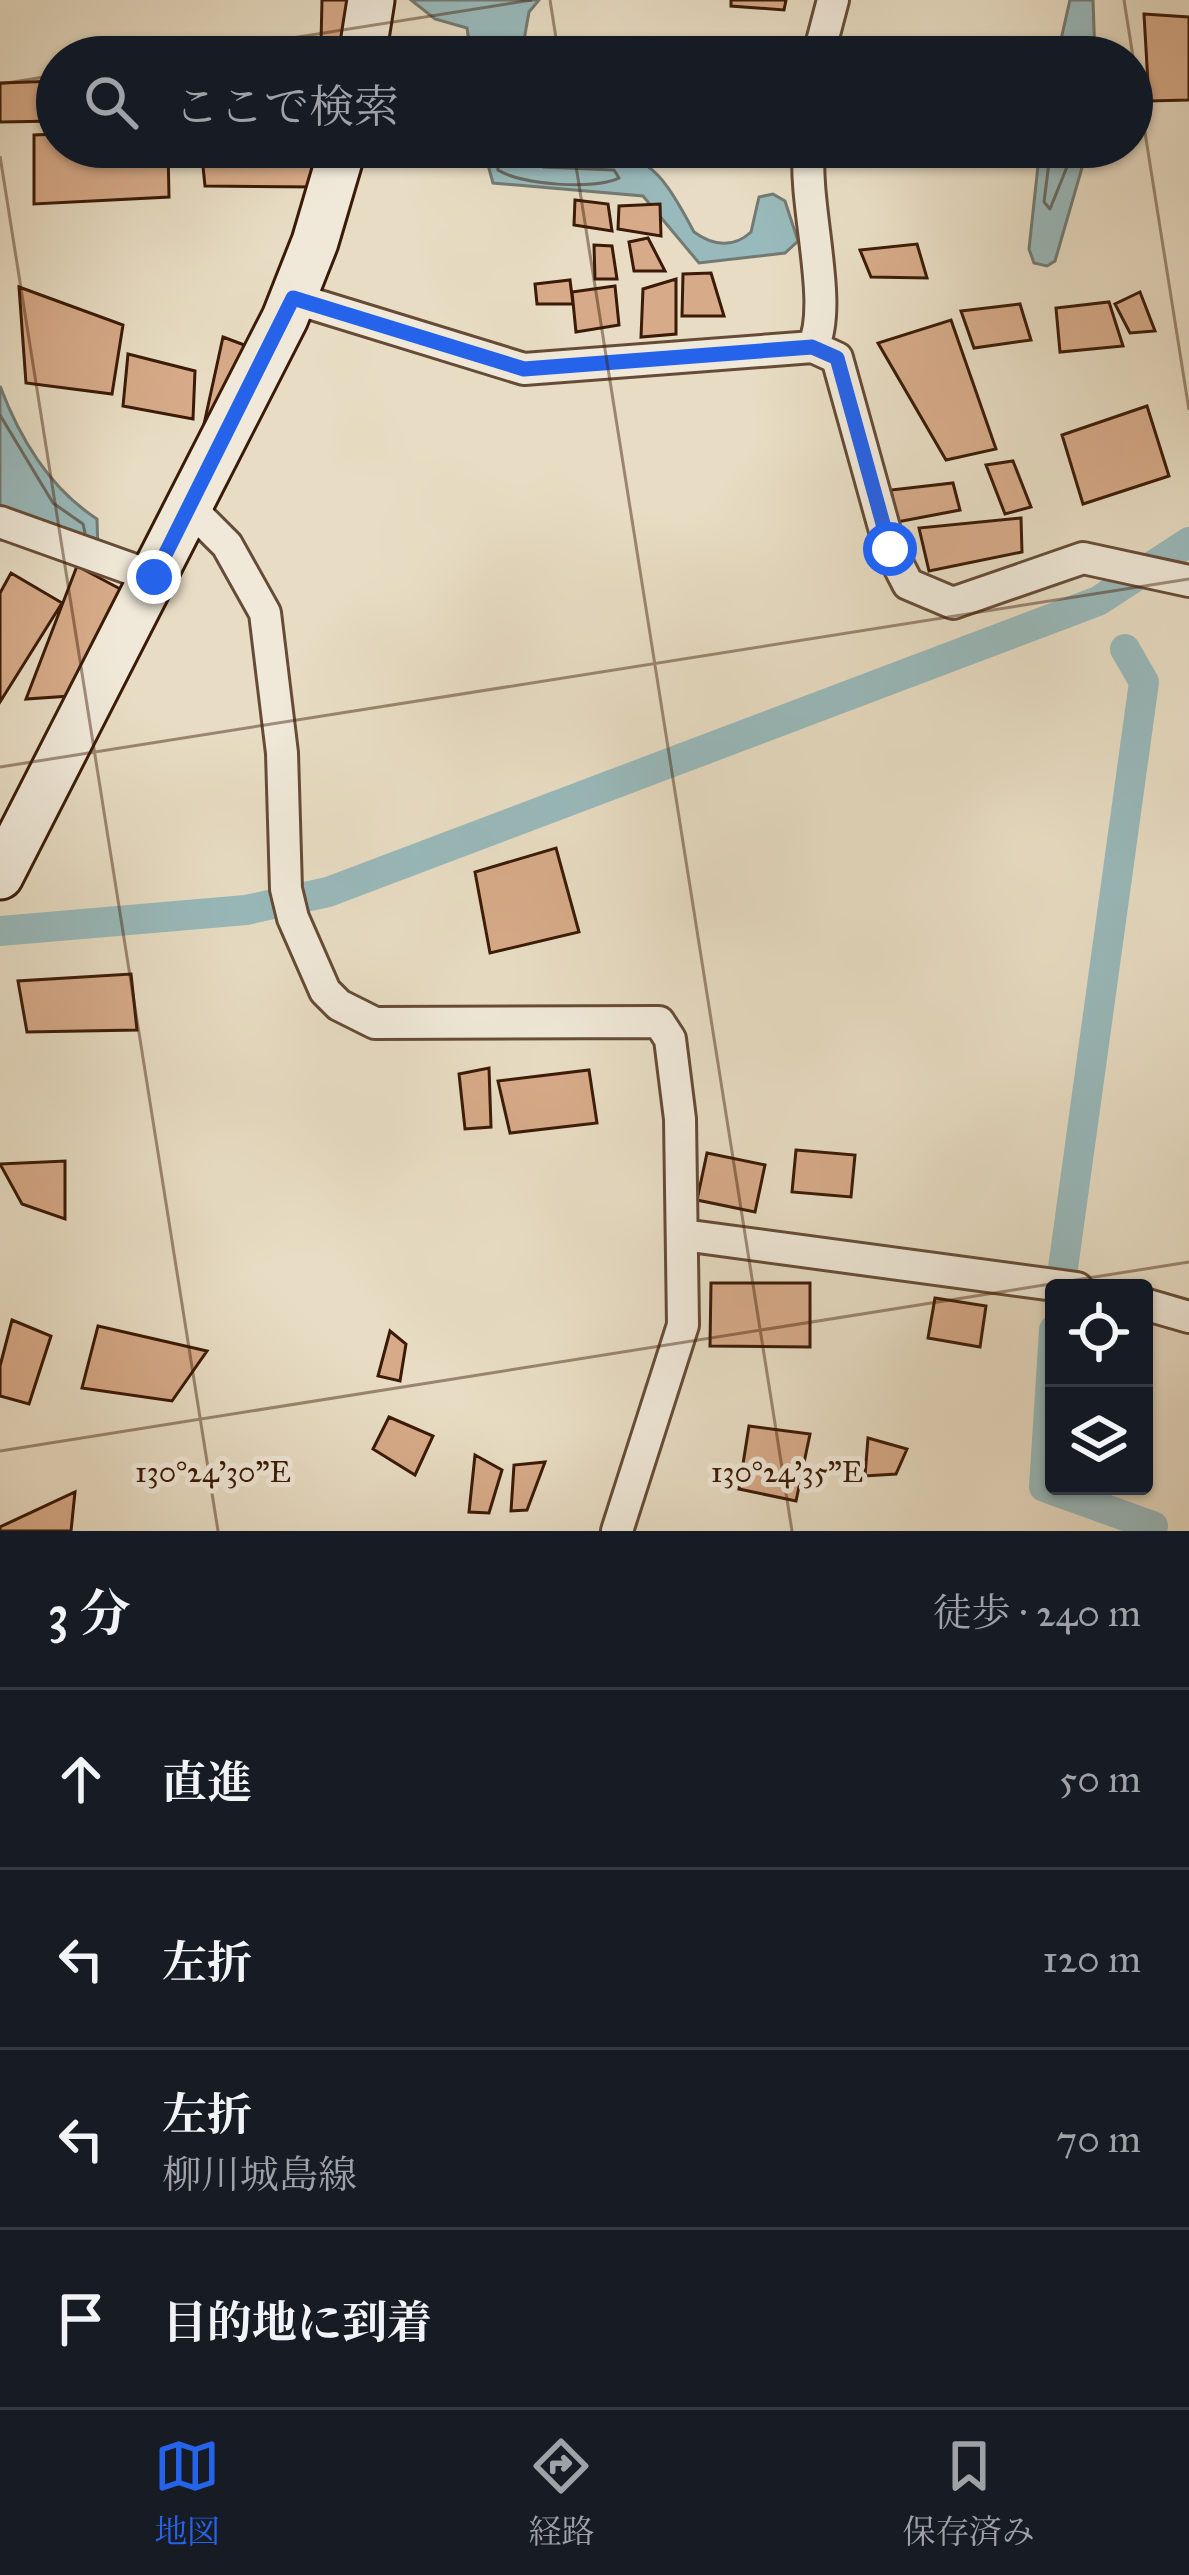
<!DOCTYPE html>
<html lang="ja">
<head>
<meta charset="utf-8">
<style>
	:root { --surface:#171b24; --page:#20242c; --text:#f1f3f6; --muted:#9ea1a6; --line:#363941; --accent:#2563eb }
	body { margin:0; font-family:"IM FELL Great Primer","Noto Serif JP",serif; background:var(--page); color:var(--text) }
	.controls { position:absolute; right:36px; bottom:36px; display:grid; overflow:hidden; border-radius:12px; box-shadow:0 3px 9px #0004 }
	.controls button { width:108px; height:108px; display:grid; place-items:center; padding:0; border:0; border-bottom:3px solid var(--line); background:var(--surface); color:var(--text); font:60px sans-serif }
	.stop { position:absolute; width:36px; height:36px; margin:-27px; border:9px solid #2563eb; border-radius:50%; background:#fff }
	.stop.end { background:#2563eb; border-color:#fff; box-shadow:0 3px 12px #0008 }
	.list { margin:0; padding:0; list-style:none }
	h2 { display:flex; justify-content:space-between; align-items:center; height:156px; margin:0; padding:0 48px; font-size:51px }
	h2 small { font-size:39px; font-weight:400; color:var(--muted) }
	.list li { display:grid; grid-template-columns:78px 1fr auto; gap:36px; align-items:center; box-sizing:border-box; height:180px; padding:0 48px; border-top:3px solid var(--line) }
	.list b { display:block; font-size:45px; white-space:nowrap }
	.list p { margin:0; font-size:39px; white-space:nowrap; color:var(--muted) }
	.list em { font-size:39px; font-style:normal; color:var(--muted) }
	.icon { flex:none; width:66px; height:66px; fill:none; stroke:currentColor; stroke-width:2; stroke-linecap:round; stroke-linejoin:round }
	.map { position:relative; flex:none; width:1189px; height:1531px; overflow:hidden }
	.search { position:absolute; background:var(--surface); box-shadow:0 3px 9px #0004; left:36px; right:36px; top:36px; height:132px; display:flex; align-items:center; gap:30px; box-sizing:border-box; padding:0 42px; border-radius:66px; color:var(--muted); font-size:45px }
	.sheet { height:876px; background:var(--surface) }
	nav { display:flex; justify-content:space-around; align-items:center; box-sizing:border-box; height:168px; border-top:3px solid var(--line); background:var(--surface); font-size:33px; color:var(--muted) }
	nav a { display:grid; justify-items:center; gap:6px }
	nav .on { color:var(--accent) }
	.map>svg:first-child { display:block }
	.water { fill:#99babc; stroke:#737a74; stroke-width:3 }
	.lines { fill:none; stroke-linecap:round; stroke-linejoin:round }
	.shore { stroke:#6a6a62; stroke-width:3 }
	.canal { stroke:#99babc; stroke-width:30 }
	.building { fill:#d7ab89; stroke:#3b1b07; stroke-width:3 }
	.minor-casing { stroke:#664c36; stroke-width:36 }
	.secondary-casing { stroke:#3b1b07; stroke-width:51 }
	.minor { stroke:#f0e9d9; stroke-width:30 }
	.secondary { stroke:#f0e9d9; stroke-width:45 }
	.route { stroke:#2563eb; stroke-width:15 }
	.ticks { fill:none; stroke:#3b1b07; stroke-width:3; stroke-opacity:0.45 }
	.ticks-label { font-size:30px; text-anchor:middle; fill:#3b1b07; stroke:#f0e9d9; stroke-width:10; stroke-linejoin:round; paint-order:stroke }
</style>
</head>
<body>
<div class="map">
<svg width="1189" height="1531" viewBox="0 0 1189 1531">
	<rect width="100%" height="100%" fill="#e8ddc4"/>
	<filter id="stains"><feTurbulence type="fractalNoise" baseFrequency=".00167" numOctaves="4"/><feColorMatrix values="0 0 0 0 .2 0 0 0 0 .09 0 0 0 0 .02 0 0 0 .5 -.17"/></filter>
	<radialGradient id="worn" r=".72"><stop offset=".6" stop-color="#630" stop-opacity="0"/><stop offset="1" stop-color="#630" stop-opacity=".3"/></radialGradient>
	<path class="water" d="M411,0H539L529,12L521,57H471L467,28L435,19Z
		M1070,0H1093L1095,57H1057Z
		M483,147H529L544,155C640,159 646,141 694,232C713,246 734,248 751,232L759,197L773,194L785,201L798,241L785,253L699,263L643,196L493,183Z
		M1040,147H1088L1055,261L1047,266L1034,263L1029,249Z
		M0,386C20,439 49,488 97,519L98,552L0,540Z"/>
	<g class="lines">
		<path class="shore" d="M495,147L498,170C522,185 594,190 619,178L614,170L543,167L528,159L525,147
			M1051,147L1044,202L1050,209L1075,147
			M0,415L53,503L83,524L85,533"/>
		<path class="canal" d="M0,931L246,910L328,892L1098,601L1189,542
			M1063,1268L1144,682L1125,649
			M1054,1330L1044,1487L1153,1526L1152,1531"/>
	</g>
	<path class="building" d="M322,0H359L348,57L321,43Z
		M731,0H786L784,10L731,6Z
		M1144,14L1189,17V100L1149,101Z
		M57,81V121L0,122V83Z
		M57,134V147H168L169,197L34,204V135Z
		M201,147H314L316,187L205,186Z
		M575,200L608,204L612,231L574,225Z
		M660,204L661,236L618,229L619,206Z
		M648,238L665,271H634L629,242Z
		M917,244L927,278L871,277L860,250Z
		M594,245L612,246L617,279H595Z
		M711,273L724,316H682L683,274Z
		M676,279V334L641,337L643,289Z
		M570,280L573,304H537L535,284Z
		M615,286L619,325L576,332L572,292Z
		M19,287L123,325L112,394L26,383Z
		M1140,292L1155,331L1130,333L1115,304Z
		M1109,302L1123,346L1060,352L1056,308Z
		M1020,304L1031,340L974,348L961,311Z
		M951,320L996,449L946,460L878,343Z
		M223,337L255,349L201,438Z
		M128,354L195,371L193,419L123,406Z
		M1147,406L1169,476L1083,504L1062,435Z
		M1013,461L1031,507L1005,514L986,465Z
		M953,483L960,510L897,522L891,490Z
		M1021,518L1022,552L929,571L919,528Z
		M77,566L126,592L70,696L26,699Z
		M11,573L62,603L0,702V593Z
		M556,848L579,932L490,953L475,872Z
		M131,974L137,1030L27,1032L18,981Z
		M489,1068L491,1127L465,1129L459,1074Z
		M589,1070L597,1123L510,1133L498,1081Z
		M796,1150L855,1155L851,1197L792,1192Z
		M707,1153L765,1165L755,1212L697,1200Z
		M65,1161V1219L22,1204L0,1164Z
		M711,1283H810V1347L710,1346Z
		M935,1298L986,1306L980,1347L928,1338Z
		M12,1320L51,1336L29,1404L0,1396V1366Z
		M98,1326L207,1351L172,1401L82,1388Z
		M390,1331L406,1344L400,1381L378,1376Z
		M389,1417L433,1436L415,1475L373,1449Z
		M749,1426L810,1434L796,1501L739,1489Z
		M868,1438L907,1449L896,1474L865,1476Z
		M475,1455L502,1470L489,1513L469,1512Z
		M545,1462L527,1510L511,1511L514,1465Z
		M75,1492L71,1531H0V1527Z"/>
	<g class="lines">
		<g class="minor-casing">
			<path id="minor" d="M818,57L833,0
				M809,147C803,205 834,303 813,347
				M293,298L524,369L813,347L837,358L890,549L908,584L953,603L1083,558L1189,581
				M192,510L227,545L265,613L282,753L286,889L293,918L325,991L339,1005L375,1023L659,1022L670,1039L680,1119L683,1325L617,1531
				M0,522L154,577
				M683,1235L1077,1288
				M1144,1304L1189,1317"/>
		</g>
		<g class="secondary-casing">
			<path id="secondary" d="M362,57L371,0
				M0,876L285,318L315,242L343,147"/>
		</g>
		<use href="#minor" class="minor"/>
		<use href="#secondary" class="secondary"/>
	</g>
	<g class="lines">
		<path class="route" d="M154,577L293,298L524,369L812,347L837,358L890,549"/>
	</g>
	<path class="ticks" d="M550,0L559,57M1124,0L1189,410M172,57L532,0M0,84L57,75M573,147L792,1531M0,156L218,1531M0,767L1189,579M0,1451L1189,1262"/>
	<g class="ticks-label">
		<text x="213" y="1482">130°24'30"E</text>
		<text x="787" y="1482">130°24'35"E</text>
	</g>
	<rect width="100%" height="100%" filter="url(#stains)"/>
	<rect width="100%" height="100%" fill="url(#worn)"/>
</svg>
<div class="controls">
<button><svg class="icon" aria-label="locate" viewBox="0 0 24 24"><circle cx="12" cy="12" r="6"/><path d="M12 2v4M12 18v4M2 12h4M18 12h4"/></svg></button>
<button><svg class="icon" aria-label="layers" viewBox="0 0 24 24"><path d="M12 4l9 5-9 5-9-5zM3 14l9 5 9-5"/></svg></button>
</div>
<div class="stop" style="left:890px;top:549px"></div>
<div class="stop end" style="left:154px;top:577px"></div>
<div class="search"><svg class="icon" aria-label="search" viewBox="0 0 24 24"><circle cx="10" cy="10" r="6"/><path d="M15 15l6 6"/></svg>ここで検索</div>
</div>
<section class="sheet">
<h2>3 分<small>徒歩 · 240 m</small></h2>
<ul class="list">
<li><svg class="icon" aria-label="ahead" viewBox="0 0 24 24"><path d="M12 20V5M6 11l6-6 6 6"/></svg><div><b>直進</b></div><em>50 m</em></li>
<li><svg class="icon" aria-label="left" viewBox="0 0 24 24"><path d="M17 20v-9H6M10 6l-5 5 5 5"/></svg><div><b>左折</b></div><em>120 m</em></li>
<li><svg class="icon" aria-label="left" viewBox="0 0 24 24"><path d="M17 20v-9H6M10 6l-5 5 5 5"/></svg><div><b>左折</b><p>柳川城島線</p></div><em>70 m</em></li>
<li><svg class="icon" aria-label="arrive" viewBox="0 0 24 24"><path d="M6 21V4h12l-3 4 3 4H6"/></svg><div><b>目的地に到着</b></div></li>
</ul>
</section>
<nav>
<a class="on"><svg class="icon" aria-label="map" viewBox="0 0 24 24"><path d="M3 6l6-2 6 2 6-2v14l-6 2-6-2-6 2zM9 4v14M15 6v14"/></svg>地図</a>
<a><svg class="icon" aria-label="directions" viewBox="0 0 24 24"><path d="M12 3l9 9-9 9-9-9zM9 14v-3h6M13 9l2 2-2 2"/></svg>経路</a>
<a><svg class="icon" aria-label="saved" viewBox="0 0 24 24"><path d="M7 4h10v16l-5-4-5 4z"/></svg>保存済み</a>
</nav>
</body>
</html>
